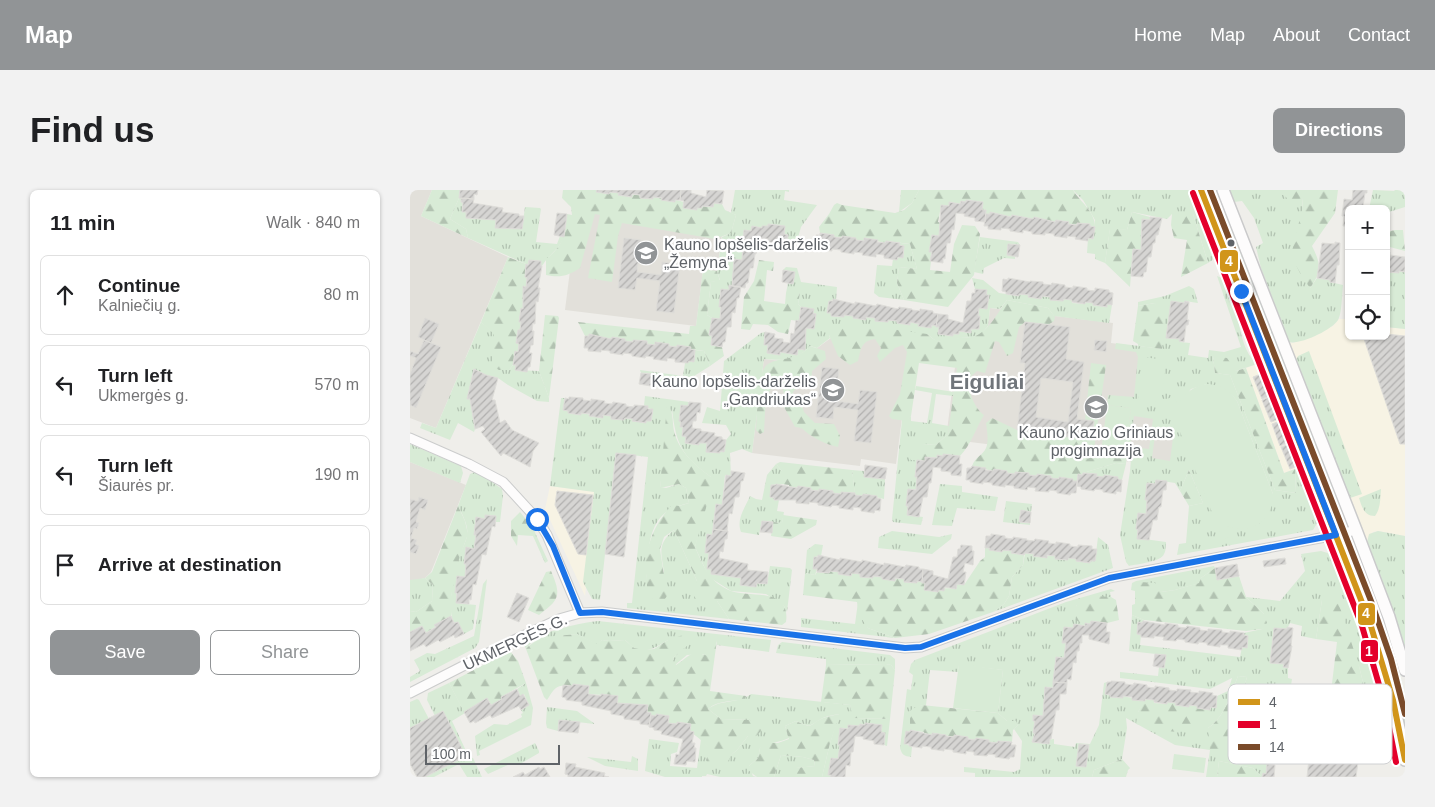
<!DOCTYPE html>
<html lang="en">
<head>
<meta charset="utf-8">
<style>
	:root { --surface:#fff; --page:#f2f2f2; --text:#202124; --muted:#757577; --line:#e0e0e0; --accent:#919496 }
	body { margin:0; font-family:Arial,sans-serif; background:var(--page); color:var(--text) }
	.controls { position:absolute; right:15px; top:15px; display:grid; overflow:hidden; border-radius:8px; box-shadow:0 1px 4px #0004 }
	.controls button { width:45px; height:45px; display:grid; place-items:center; padding:0; border:0; border-bottom:1px solid var(--line); background:var(--surface); color:var(--text); font:25px sans-serif }
	.scale { position:absolute; left:15px; bottom:12px; width:135px; box-sizing:border-box; padding-left:5px; border:2px solid #5f6368; border-top:0; font-size:14px; line-height:18px; white-space:nowrap; color:#5f6368; -webkit-text-stroke:4px #fff; paint-order:stroke }
	.stop { position:absolute; width:15px; height:15px; margin:-11px; border:4px solid #1a73e8; border-radius:50%; background:#fff }
	.stop.end { background:#1a73e8; border-color:#fff; box-shadow:0 1px 5px #0008 }
	.list { margin:0; padding:0; list-style:none }
	h2 { display:flex; justify-content:space-between; align-items:center; height:65px; margin:0; padding:0 20px; font-size:21px }
	h2 small { font-size:16px; font-weight:400; color:var(--muted) }
	.list li { display:grid; grid-template-columns:32px 1fr auto; gap:15px; align-items:center; box-sizing:border-box; height:80px; margin:0 10px 10px; padding:0 10px; border:1px solid var(--line); border-radius:8px }
	.list b { display:block; font-size:19px; white-space:nowrap }
	.list p { margin:0; font-size:16px; white-space:nowrap; color:var(--muted) }
	.list em { font-size:16px; font-style:normal; color:var(--muted) }
	.actions { display:flex; gap:10px; padding:15px 20px }
	.actions a { flex:1; padding:11px 0; border:1px solid var(--accent); border-radius:8px; text-align:center; font-size:18px; color:var(--accent) }
	.actions .main { background:var(--accent); color:#fff }
	.icon { flex:none; width:28px; height:28px; fill:none; stroke:currentColor; stroke-width:2; stroke-linecap:round; stroke-linejoin:round }
	.map { position:relative; flex:none; width:995px; height:587px; overflow:hidden; border-radius:8px }
	header { display:flex; align-items:center; gap:30px; box-sizing:border-box; height:70px; padding:0 25px; background:var(--accent); color:#fff }
	header strong { font-size:24px }
	nav { display:flex; gap:28px; margin-inline-start:auto; font-size:18px }
	.intro { display:flex; align-items:center; justify-content:space-between; box-sizing:border-box; height:120px; padding:0 30px }
	h1 { margin:0; font-size:35px }
	.button { padding:12px 22px; border-radius:8px; background:var(--accent); color:#fff; font-size:18px; font-weight:700 }
	main { display:flex; gap:30px; padding:0 30px }
	aside { flex:1; background:var(--surface); border-radius:8px; box-shadow:0 1px 4px #0004 }
	.map>svg:first-child { display:block }
	.commercial { fill:#f7f3e4 }
	.education { fill:#e2e0da }
	.grass { fill:url(#grass-tufts); fill-rule:evenodd }
	.forest { fill:url(#forest-firs) }
	.green { fill:#d8ebd6 }
	.building { fill:url(#building-hatch); stroke:#deddd9; fill-rule:evenodd }
	.lines { fill:none; stroke-linecap:round; stroke-linejoin:round }
	.minor-casing { stroke:#cbcccc; stroke-width:11 }
	.secondary-casing { stroke:#cacacb; stroke-width:14 }
	.minor { stroke:#fdfcfc; stroke-width:9 }
	.secondary { stroke:#fdfcfc; stroke-width:11 }
	.bus-1-casing { stroke:#fff; stroke-width:10 }
	.bus-2-casing { stroke:#fff; stroke-width:10 }
	.bus-3-casing { stroke:#fff; stroke-width:10 }
	.bus-1 { stroke:#d1951a; stroke-width:6 }
	.bus-2 { stroke:#e4002b; stroke-width:6 }
	.bus-3 { stroke:#7a4b2a; stroke-width:6 }
	.route { stroke:#1a73e8; stroke-width:6 }
	.bus-dot { fill:#5f6368; stroke:#fff; stroke-width:2 }
	.labels { text-anchor:middle; dominant-baseline:central; stroke-width:4.5; stroke-linejoin:round; paint-order:stroke }
	.poi-label { font-size:16px; fill:#5f6368; stroke:#fff; text-anchor:start }
	.street-label { font-size:16px; fill:#5f6368; stroke:#fff }
	.district-label { font-size:21px; font-weight:bold; fill:#70757a; stroke:#fff }
	.key { fill:#fff; stroke:#cfd0d2; stroke-width:1 }
	.key-label { font-size:14px; fill:#5f6368 }
	.line-badge { stroke:#fff; stroke-width:2 }
	.badge-label { font-size:14px; text-anchor:middle; font-weight:bold; fill:#fff }
</style>
</head>
<body>
<header>
<strong>Map</strong>
<nav><a>Home</a><a>Map</a><a>About</a><a>Contact</a></nav>
</header>
<div class="intro"><h1>Find us</h1><a class="button">Directions</a></div>
<main>
<aside>
<h2>11 min<small>Walk · 840 m</small></h2>
<ul class="list">
<li><svg class="icon" aria-label="ahead" viewBox="0 0 24 24"><path d="M12 20V5M6 11l6-6 6 6"/></svg><div><b>Continue</b><p>Kalniečių g.</p></div><em>80 m</em></li>
<li><svg class="icon" aria-label="left" viewBox="0 0 24 24"><path d="M17 20v-9H6M10 6l-5 5 5 5"/></svg><div><b>Turn left</b><p>Ukmergės g.</p></div><em>570 m</em></li>
<li><svg class="icon" aria-label="left" viewBox="0 0 24 24"><path d="M17 20v-9H6M10 6l-5 5 5 5"/></svg><div><b>Turn left</b><p>Šiaurės pr.</p></div><em>190 m</em></li>
<li><svg class="icon" aria-label="arrive" viewBox="0 0 24 24"><path d="M6 21V4h12l-3 4 3 4H6"/></svg><div><b>Arrive at destination</b></div></li>
</ul>
<div class="actions"><a class="main">Save</a><a>Share</a></div>
</aside>
<div class="map">
<svg width="995" height="587" viewBox="0 0 995 587">
	<defs>
		<pattern id="grass-tufts" width="24" height="20" patternUnits="userSpaceOnUse" patternTransform="scale(1.25)"><rect width="24" height="20" fill="#d8ebd6"/><path d="M3 7l-1-3M5 7V3M7 7l1-3M15 17l-1-3M17 17v-4M19 17l1-3" fill="none" stroke="#b2c2b1"/></pattern>
		<pattern id="forest-firs" width="22" height="20" patternUnits="userSpaceOnUse" patternTransform="scale(1.25)"><rect width="22" height="20" fill="#d8ebd6"/><path d="M5 1l3.5 6h-7zM16 11l3.5 6h-7z" fill="#b2c2b1"/></pattern>
		<pattern id="building-hatch" width="6" height="6" patternUnits="userSpaceOnUse" patternTransform="scale(1.25)"><rect width="6" height="6" fill="#d6d5d3"/><path d="M-1 1l2-2M0 6l6-6M5 7l2-2" fill="none" stroke="#b1b0af"/></pattern>
	</defs>
	<rect width="100%" height="100%" fill="#efeeea"/>
	<path class="commercial" d="M929,129H939V146H976V137L995,139V346L968,341L963,342L958,347L957,353L879,152L883,153L923,136Z
		M851,173L859,188L858,194L879,245L884,251L893,276L874,283L836,178Z
		M140,296L188,302L175,406L135,319Z"/>
	<path class="education" d="M0,0H22L11,26L98,67L26,238L0,228Z
		M168,17L313,35L307,81L293,80L286,136L155,120Z
		M580,118L703,133L701,153L763,161L779,279L536,249L548,153L576,156Z
		M429,142L502,151L486,274L451,269L450,276L342,263L354,169L387,173Z
		M0,272L56,295L21,382L15,388L8,390H0Z"/>
	<path class="grass" d="M325,0H379V2L375,1L374,10L407,15L391,37L385,59L377,57L378,45L374,44V36L359,34L358,36H352V38L342,37L341,41H334L332,70H324L322,96H319V100H311L309,116L311,117L310,129L302,128L297,125L301,92L310,90L307,81L312,47L321,43L326,25L321,23Z
		M491,0H509L502,13L489,22Z
		M663,0H782L810,65L798,73L783,24H762L757,29L722,22L717,40L700,39L695,73L685,69V64L677,63L678,48L683,49L685,30L673,10Z
		M796,0H803L813,24L833,64L932,318L931,323L928,322L897,246L878,208Z
		M819,0H872V4L892,7L900,98L907,88L920,90V92L933,95C932,103 932,124 928,130C922,140 890,155 879,152L851,78L846,57L853,53L844,28L832,11L824,12Z
		M963,0L984,1L985,0H995V17L976,23V19H959Z
		M49,8H51V12L53,13L52,22H56V28L86,30V38L112,39L115,17L130,18L131,19L126,52L147,54L150,46L154,47C148,61 139,64 132,76H131V71L119,70L118,75L116,74L58,48L56,39L40,29Z
		M570,47L608,52L610,55L598,54L597,65L605,66V69L594,68L574,78L573,84L564,82Z
		M490,53L500,54L507,79L489,77L487,93L494,110L469,107L464,103L467,75L482,76L483,69L493,67L494,56L489,55Z
		M376,77L387,78L391,92L427,97L426,110L419,111L417,123H421V126L434,127V125L443,126V128L456,130V127L465,128V131L477,132L478,130L487,131V133L499,135L500,132L521,137L522,135L529,137L543,146V144H549V141L560,143L561,139H568L570,127L568,126L569,118H577L579,105H576L577,101L565,99L562,88L573,90L589,103L609,106V104L619,105L618,107L631,108L632,106L640,107V110L653,111L654,109L662,110V113L675,114V112L683,113V115L696,117L697,114L702,115L699,133L644,126L638,118L597,110L590,119L580,118L578,136L572,143L564,147L550,148L536,153L526,151L517,144L419,145L420,148L407,158L400,156C388,170 371,171 354,169L342,263L332,259L320,263L321,286L315,285L312,315L306,314L302,345L297,344L295,363H299L297,378L301,379V384L331,388L330,395L346,397L347,393L357,394L360,376L380,378L382,380L377,422L374,416L356,404L321,401L299,387L285,357L301,287C272,266 266,255 262,219L250,297L256,298L269,294L276,298L279,313C271,315 260,318 254,324C236,339 237,376 237,397L254,382C251,362 247,354 264,340L287,391L307,411L319,429L217,418V413H222L238,267L206,263L190,410L182,409L173,392L184,302L140,296L151,208H155L153,220L158,221V223L170,225L171,223L193,227V225L201,226V229L214,230L215,228L223,229V231L236,233V231H241L243,220L234,216L235,206L279,212L278,216L271,215L269,231L271,232L270,237H273L272,246L276,247L275,253L288,255L289,253H297L296,262L309,263L310,261L314,262L316,250L321,244L316,235L292,233L297,217L310,221L314,171L351,143L355,142L354,154L358,155L357,163L369,165L370,162L387,164L388,159H395L396,138H404L406,124L403,123V119L391,117L388,114L390,103H376L378,93H383L385,82L373,80Z
		M989,81L995,82V139L976,137V82L988,83Z
		M807,86L815,89C818,97 822,104 824,111C830,132 830,159 847,174L826,181L803,166L805,183L820,185L865,300L886,303L885,279L889,277L908,325L909,330L903,340L767,365L769,354L776,353L779,316L793,313L779,280L770,301L765,293L746,290L745,294L737,293L735,310H737L736,324L728,323L726,339L728,340L727,348L756,352C756,355 756,361 754,364C751,372 727,374 719,376L716,372L710,345L720,281L722,257L739,259L743,229L724,226L720,257H716L721,218L697,215L698,205L724,207L728,167L726,162L705,159L706,153L752,159L745,113L728,116V112L755,106L779,96L784,99L788,113L775,111L756,147L770,149V152L780,153L778,165L798,168L799,160L814,162L831,157ZM797,194C811,197 819,200 827,211L863,304L816,336L764,206L768,216L781,199ZM746,238L764,240L760,271L742,268Z
		M71,132L84,143L99,180L103,175H106V180L129,181L139,208V212L127,211L98,195L88,188L76,185L64,179L57,209H60L65,239L64,242L48,233L40,250L10,238L12,233L26,238Z
		M285,160L294,161L300,176L265,198L241,196L242,184L231,183L230,180L273,186L275,173H278L279,171H284Z
		M899,161L952,304L940,308L886,170L888,166Z
		M506,196L544,202L543,206L526,204L522,233L539,236L538,244L526,255L513,254L507,270L505,287H507L506,299L498,300L496,316H498L497,325L513,327L511,335L483,332L482,329L492,230H497L501,226V231L517,233L522,203L505,200Z
		M0,254L51,276L53,283L50,293L0,272Z
		M706,273L716,274L712,290L686,286V284L673,283Z
		M366,274L372,281V294L361,295L360,307L369,310L367,321L374,322L372,333L352,331L349,345L331,342C326,329 335,318 340,306L346,309L352,310L357,285Z
		M442,280L454,281V287L475,289L474,309L453,304V306L445,305Z
		M65,282L75,287L92,299L93,306L90,332H86V326L76,325L75,329L66,328L64,345H66L64,359L56,358L54,373L56,374L55,387L47,386L46,413L66,415L63,439L54,444L48,432L44,433C36,417 44,385 49,368C51,360 56,353 57,345C59,336 52,324 48,316L60,284Z
		M530,294L552,296V302L588,307L585,321L547,318L542,336L522,335Z
		M971,299C970,309 971,318 965,326C954,326 952,317 949,308Z
		M596,311L622,314L621,322L611,321L609,332L620,333V335L593,332Z
		M482,341L529,347L542,344L541,349L522,364L468,358L469,347Z
		M968,341L995,346V459L957,353L959,344Z
		M688,347L698,355L703,378L583,422L594,414L599,406L602,387L613,375L615,363L624,364L623,366H645V369L658,370V368L666,369V371L680,373V371H685Z
		M405,354L413,355L411,366L404,367L403,378L407,379L405,385L395,383L397,360Z
		M911,361L921,364L925,370L930,369L964,457L965,470L961,474L972,514L958,513L949,476L912,410L906,449L891,446L892,436L880,433L877,439L864,438L860,472L874,474V477L878,478V488L882,489L879,508L860,505V500L846,499V503L837,502L835,519H838L836,532L828,531L825,527L837,487L828,486C821,504 814,528 798,538L819,561L825,551L828,548V557L839,559L840,554L847,555L846,572L857,574L856,584H853L852,587L843,578L809,571L807,587H796L800,560L765,555L716,528L717,538L712,569L684,580L682,587H565V583L554,582V577L604,582L610,579L612,551L604,539L608,535L597,531L588,523L593,480L549,475L548,482L520,480L516,515H512L500,522V542H496L494,553L502,557L501,567C494,566 492,565 490,558L497,499L501,500L503,485L499,482L501,474L505,470L656,412L701,399L705,401L700,402L701,407C687,407 677,406 666,416V429L675,436L664,435L663,438L653,453H656L654,468L646,467L643,498L635,497L633,526L623,525V530L625,531L623,543H625L622,552L644,549V554L665,557L666,553L680,554L689,535L694,493L697,492L696,504L700,505V507L713,508V506L735,511L728,522L800,520L801,517L806,518L807,506L818,501L822,488L800,499L710,488V482L748,486L749,477H754L755,465L719,461L722,425L734,430L732,433L728,432L727,444L731,445L730,455L830,467L832,457L837,458L838,446L834,445V443L852,439L854,424L836,407L870,411L895,381L891,364Z
		M943,363L957,394L990,484L995,504V541L985,494L941,366Z
		M804,376L805,378L791,388L790,393L765,400L751,402L725,397V401L721,400L722,393L726,391Z
		M15,388L23,395L22,411L6,422L0,421V390Z
		M77,389L69,452L65,458L0,492V487L10,481L4,470L17,463L25,464L64,446L73,394Z
		M448,412L458,438L485,448L391,437V428L445,434Z
		M188,431L361,450L359,462L307,455V450L298,467L293,464L277,465L265,475L263,468L273,458L258,450C248,456 235,465 224,458C221,456 218,452 215,450L199,451L192,450L187,455L167,444L136,448L121,453L116,459L114,455L116,451C140,441 162,434 188,431Z
		M372,452L480,465L485,469V480L481,475L476,474L416,475V469L366,463L368,455Z
		M39,493L55,523L42,531L57,563L56,566L63,568L72,587H57L49,574L24,587H15L56,566L33,521L25,526L17,510L18,503Z
		M116,493L123,518L121,535L69,561L70,565L67,566L65,546L84,534L97,535L112,527L111,524L113,523L111,520L119,515L114,504L110,506L107,499Z
		M341,504L440,515L444,528L480,529L477,556L474,555L475,543L471,542L472,535L456,533L455,535L450,534L449,536L438,535V539L430,538L428,555H430L428,569L421,568L419,584L421,585L420,587H412L420,553L429,524C424,525 417,526 413,528C399,535 403,539 386,531L375,536L379,548C368,553 361,552 350,558L348,568L339,576L343,586L347,587H310L297,584L296,586H292V587H255L235,581L239,549L269,553L267,562L261,564L260,576L287,578L291,549L301,560L296,570L321,565L327,560L338,546L340,530L311,529L298,519C311,509 328,514 341,504Z
		M7,509L9,510L19,529L0,538V512Z
		M137,517L167,521L185,534L149,530L148,541L137,538L136,533Z
		M125,553L129,561V563L110,574L102,573L78,584L74,579Z
		M371,565L393,567L404,570L405,576L386,578V587H364Z
		M222,566L228,569V581L195,576L177,567L221,572Z"/>
	<path class="forest" d="M22,0H50L49,8L40,29L56,39L58,48L11,26Z
		M153,0H187L186,2L199,4L200,2L209,3L208,5H230V8L243,9V7L252,8V10L265,12V10C275,11 282,17 292,18V16L303,17L304,13L312,14L315,20L326,25L321,43L305,49L212,33L208,46L202,92L178,88L190,25L185,24L170,78C158,86 150,88 136,85V69C154,55 154,46 157,24L162,25L161,17L152,8Z
		M509,0H663C670,12 685,21 685,37L680,36V34L668,33L667,35L658,34V32L646,30L645,32L624,27L623,29L602,25L601,27L580,22V24H576V20H572L573,12L557,10L556,12L551,11L550,14L539,12V16H531L528,32L531,33L529,46L522,45L519,61L522,62L520,80L540,82L544,54L552,35L565,36L570,44L564,85L538,117L494,110L487,93L489,77L507,79L500,54L476,51L475,53L454,48V51L446,50V48L424,47V45L410,43L409,37L419,24L424,15L427,13L432,15L485,23L494,20L502,13Z
		M872,0H928L925,23L902,56C911,74 912,81 900,98L891,85L881,65L893,16L892,8L882,12L872,4Z
		M722,22L740,27V30L732,29L731,60L723,59L720,97L695,73L700,38L717,40Z
		M762,24H783L798,73L771,87L777,50L764,48L761,35Z
		M985,40H993L995,61L976,56V42Z
		M98,67L116,74L115,87L117,88L116,97H113V119H111L109,131L111,132L110,140H108L106,153L109,154L108,162H105L103,175L99,180H89L82,176L84,144L71,132Z
		M349,70L364,72L363,81L357,80L354,111L375,114L376,103H390L388,114L391,117L389,131L381,130L378,144L368,142L358,135L343,134L340,140L331,139L334,107L344,91Z
		M293,79L307,81L310,91L301,92L297,125L302,128L299,145L302,146L301,155L312,157L314,166L300,176L294,161L280,159V157L267,155V157L245,153V155L237,154V151L224,150L223,152L215,151V149L202,147L201,149L180,145L179,146H175L168,132L279,144L280,136H286Z
		M597,110L638,118L645,127L644,131L638,135L615,132L609,137L603,163L597,166L589,152L585,151L575,183L567,181C567,181 561,186 561,187C555,197 565,219 574,225C566,238 561,255 550,266L533,264V266L527,265V268L516,267L515,271L501,270L498,265L513,254L526,255L538,244L547,178L509,173L501,226L497,231L482,229L479,226L490,204L497,162L493,155L485,158L470,172L467,166L471,158L465,149C451,151 451,159 448,171L440,175L428,166L419,145L425,137L444,134L517,144C531,156 533,152 549,148C554,147 560,148 565,146C579,141 588,122 597,110Z
		M745,113L755,130L752,159L728,156V154L723,151L728,116Z
		M135,125L148,126L149,128L139,208L129,181Z
		M400,156L415,161L416,169L402,181L401,195L397,198L389,195L383,202V213L392,216L394,222L405,233L424,234L430,246L428,257C418,255 408,250 400,245C394,241 393,237 385,237L373,215L374,204L371,192C352,197 356,226 354,242L350,244L346,240C348,224 346,190 355,177C358,173 364,171 368,170C381,168 391,166 400,156Z
		M803,166L817,168L826,181L836,178L874,283L885,279L886,303L865,300L820,185L805,183Z
		M681,173L696,175L684,259L717,264L716,274L706,273L673,283L672,285L668,284L667,291H663L662,289L649,287V289L641,288L640,286L627,284V286L619,285V283L606,282L605,284L597,283V281L584,279L583,281L562,276C565,267 573,265 576,258C579,251 577,240 576,233L582,228L607,240L682,250L684,231L675,230Z
		M257,214C264,222 262,231 264,241C269,262 285,275 301,287V300L285,357C294,377 299,392 321,401C340,408 381,397 376,432L372,435L319,429L307,411L293,414L288,413L284,408L287,391L264,340L254,347L250,359L257,406L252,413L244,412L237,397V385L233,380C239,352 242,337 262,315L269,316L279,313L276,298L269,294L250,298Z
		M370,272L442,280L445,303L431,302V304L423,303V301L410,299L409,301L401,300V298L379,297V295L372,294V281L366,274Z
		M779,280L793,313L779,316L770,301Z
		M48,316L55,331L58,344L49,369L41,406V426L16,443L12,436L0,442V421L6,422L22,411L23,395L15,388L22,382Z
		M110,322L123,338L138,371L135,373L123,346L108,345L107,356L101,346V331Z
		M373,325L407,330L406,335L381,349L361,346L363,332L372,333Z
		M575,358H580V360L592,362L593,360L602,361V363L614,365L613,375L602,387L599,406L594,414L583,422L519,444L485,448L458,438L449,425L447,412L393,405L395,383L405,385L407,382L419,383L420,381L429,382V384L441,386L442,383L450,384L451,387L463,388V386L472,387L473,389L485,391V388L494,389V392L506,393L507,391L515,393L514,400C525,400 535,397 546,399L547,394L554,395L570,371L575,367Z
		M805,378L807,390L829,386L836,407L854,424L857,433L852,439L836,441L734,430L722,425V415L725,414V397L730,392L745,393L751,402L765,400L789,393L791,388Z
		M141,381C152,406 149,410 129,425L118,420L136,382Z
		M686,406L701,407L706,410L709,430L697,433L681,432L680,434L675,433V436L666,430C662,412 671,409 686,406Z
		M927,408L949,476L957,509L941,511L933,517L922,514L920,510L927,452L906,449L912,410Z
		M167,444L187,454L192,450L199,451L215,450L224,458L233,460L244,459L258,450L273,445L278,455L263,468L266,475C279,467 280,459 298,466V459L301,452L307,450L300,501L336,506L335,509C322,512 308,510 298,519L311,529L340,530L350,534L353,539L345,547L338,546L327,560L321,565L318,573C312,576 306,576 298,574L296,570L300,560C290,547 280,542 267,532V534L258,533L259,526L246,524V526L241,525V523L237,522V515L207,513L208,506L178,504L179,496L163,494L162,496C147,494 145,497 137,510L134,507L116,459C128,445 150,446 167,444Z
		M100,461L108,471L116,493L91,507L92,509L81,515L77,508L54,522L39,493Z
		M476,474L481,475L485,480L480,529L443,528L440,515L411,512L416,475Z
		M828,486L837,487L825,527L828,531L826,548L819,561L800,560L798,538C814,528 821,504 828,486Z
		M735,509L744,510V513L757,514V512L766,513V515L778,517L779,515L787,516V518L800,520C798,524 795,530 791,533C775,550 746,538 726,534L728,522Z
		M512,515L588,523L597,531H606L608,535L603,540L602,552L588,551L587,553L579,552V550L566,548L565,550L544,545V547L523,543L522,545L514,544V542L500,540V522L502,519Z
		M430,524L420,553L412,587H386L385,578L405,576L404,570L393,567L371,565L364,587H347L339,581V576L348,568L350,558L354,553H368L379,549L375,536L386,531C404,540 399,534 413,528C418,526 425,525 430,524Z
		M712,569L720,578L718,580L716,587H682L684,580Z
		M809,571L843,578L852,587H807Z"/>
	<path class="green" d="M733,167L756,170L751,212L728,209Z
		M797,194C811,195 820,200 827,211L863,304C863,332 842,345 817,336L820,347L813,350L757,209L764,206L768,216C774,203 783,196 797,194Z
		M697,215L721,218L716,258L692,255Z
		M549,474L593,480L588,523L543,518Z
		M764,564L796,568L794,583L762,579Z"/>
	<path class="building" d="M50,0H68L67,5L64,4V9L49,8Z
		M187,0H271L270,10H265V12L251,10L252,8L243,7V9L230,8V5L222,4V7L208,5L209,3L200,2L199,4L186,2Z
		M271,0H281V3L296,7L297,0L314,1L312,14L304,13L303,17L292,16V18H287V20L273,18L274,11L270,10Z
		M943,0H957V3H955L953,17L949,16V19H939V36H933L934,26H932L934,9L942,10Z
		M51,8L64,9L63,13L93,18L92,22L109,24V26H114L112,39L85,38L86,30L56,28V22H52L53,13L51,12Z
		M556,10L573,12L572,20H576L575,32L565,31V28L554,26L555,24L546,23L544,40L542,39L540,53H537L535,69L533,68V73L520,71L522,62H519L522,45L529,46L531,15L539,16V12L550,14L551,11L556,12Z
		M580,22L601,27L602,25L623,29L624,27L645,32L646,30L659,32L658,34L667,35V33L680,34V36L685,37L683,49L678,48V51L665,49L666,47L657,46V48L644,46V44L635,43V45L622,44V42L613,40V43L600,41V39L591,38V40L578,39V36H574L576,24H580Z
		M147,23L157,24L154,47L144,45Z
		M740,27L752,28L748,45H746L745,53H743L741,67H738L736,82H734L733,87L721,86L723,59L731,60L732,29L740,30Z
		M358,34L375,36L374,44L378,45L377,57L367,56V53L358,52V49L348,48L346,64H345L343,78H340L338,93H336L335,98L322,96L324,69L332,70L334,40L341,41L342,36L352,38V36H358Z
		M410,43L424,45V47L432,48V46L446,48V50L454,51V48L468,50L467,52L475,53L476,51L490,53L489,55L494,56L493,68L488,67L487,70L474,68V65L466,64V67L452,65L453,63L444,62V64L431,62V60L422,59V61L409,60V57H405L406,45H410Z
		M214,48L231,50L227,82L251,85L252,72L270,74L264,123L246,121L250,91L227,88L225,100L208,98Z
		M925,52L930,53L929,75H927L925,93L920,92V90L907,88L912,53L925,54Z
		M598,54L610,55L608,67L597,65Z
		M976,62H980V65L995,67V82L989,81V83L976,82Z
		M119,70L131,71V76H132L128,98H130L128,112L126,111L125,134L123,133L122,141H124L123,155H121L119,163H122L120,177H118L117,182L105,180L106,175H103L105,161L108,162L109,154L106,153L108,140H110L111,132H109L111,118L113,119V96L116,97L117,88L115,87L116,74L118,75Z
		M373,80L385,82L383,94L372,92Z
		M598,88L620,92V91L633,92V94L641,95L642,93L655,95V97L663,98V96L677,98V100L685,101V98L699,100V102L703,103L702,115L697,114V117L683,115V113L675,112V114L662,112V110L654,109L653,111L640,110V107L632,106L631,109L618,107L619,105L609,104V106L596,104V102L592,101L593,89L598,90Z
		M319,95L331,97L329,108H327L325,123L322,122L321,137H317L315,152H313L312,157L301,155L302,146L299,145L302,128L310,129L311,117H309L311,99L319,100Z
		M565,99L577,100L576,105H579L577,119L569,118L568,126H570L569,139H561V143L549,141V144H543V146L528,144L529,137H526L528,124L538,125V129L553,133L557,111H561L562,103H565Z
		M423,109L445,114V112L466,116L467,114L488,119L489,117L502,119V120L510,121V119L523,121V123L528,124L526,136L522,135L521,138L508,136L509,134L500,132V135L487,133V131L478,130V132L465,131V128L456,127V130L443,128V126L434,125V127L421,126V123H417L419,111H423Z
		M761,111L774,113L775,111L779,112L777,130H779L778,135H776L774,152L769,151L770,149L756,148Z
		M391,117L404,119L403,123L406,124L404,139L396,138L395,160L388,159L387,165L370,162V165L357,163L358,155H354L355,142L365,144L364,148L373,149V152L380,153L381,143L384,144L386,130L389,131Z
		M15,128L29,134L21,153L8,147Z
		M615,132L660,137L656,169L674,172L667,229L684,231L682,250L607,240L615,173H610ZM631,188L663,192L658,232L626,227Z
		M179,144L201,149L202,147L215,149V151L223,152V150L237,151V154L245,155V152L259,154V156L267,157V155L281,157L280,159L285,160L284,172L279,171L278,173L265,172V169L257,168V171L243,169L244,167L236,166L235,168L222,166V164L213,163V165L200,163V161L191,160V162L178,161V158H174L175,146H179Z
		M976,144L995,146V254H990L953,146H976Z
		M14,150L31,157L6,218L0,215V184L6,168L0,166V161L8,164Z
		M685,150L697,151L696,162L684,160Z
		M412,177L429,179L425,211L448,214L450,200L467,202L461,253L444,251L448,220L424,217L423,229L406,227Z
		M64,179L76,185L88,188L82,210H85L90,233L95,230L102,240L129,253L123,261L120,277L93,263L91,266L71,242L75,239L73,236L65,239L60,209H57Z
		M231,183L242,184L241,196L229,194Z
		M851,184L860,206L852,209L843,187Z
		M159,207L173,208V210L181,211V209L195,211L194,213L202,214L203,212L216,214V216L224,217V215L238,216V219H243L241,231H236V233L222,231L223,229L215,228L214,230L201,229V226L193,225V228L179,226L180,224L171,223V225L158,223V221L153,220L155,208L159,209Z
		M860,207L869,229L861,232L852,210Z
		M279,212L291,213L290,223L287,222L286,231H283L282,238L291,239V241L305,243L304,246L312,247V249L316,250L314,262L310,261V263L296,262L297,253H289V255L275,253L276,247L272,246L273,237H270L271,232L269,231L271,215L278,216Z
		M870,231L878,253L870,256L862,234Z
		M879,254L888,276L880,279L871,257Z
		M206,263L226,265L214,367L195,364Z
		M533,264L550,266L549,274H552L551,286L541,285V282L531,281V278L523,277L521,293H519L517,307H513L509,327L497,325L498,316H496L498,299L506,300L507,287H505L507,270L515,271V267L527,268V265L533,266Z
		M455,275L477,278L475,289L454,287Z
		M562,276L576,278L575,280L583,281L584,279L597,281V283L605,284V282L619,283V285L627,286V284L641,286V288L649,289V287L663,289V291H667L666,303H661L660,305L647,303V301L639,300V302L625,301L626,298L618,297L617,300L604,298V296L595,295V297L582,295V293L573,292V294L560,292V290H556L557,278H561Z
		M321,281L335,283L333,291H331L329,307H325L322,324L319,323L317,341L303,339L306,314L312,315L316,285L321,286Z
		M673,283L687,284L686,286L694,287V285L708,287V289L712,290L711,302L706,301V304L693,302V300L685,299L684,301L671,299V297L667,296L668,284L672,285Z
		M746,290L757,291L756,300H753L751,317H749L747,330H743L739,350L727,349L728,340L726,339L728,323L736,324L737,310H735L737,293L745,294Z
		M366,294L387,298L388,296L401,298V300L409,301V299L423,301V303L431,304V302L445,303V305L453,306V304L467,306V308L471,309L470,321L465,320L464,323L451,321V318L443,317V320L429,318L430,316L422,315L421,317L408,315V313L399,312V314L386,313V310H364V308L360,307L361,295H365Z
		M147,301L183,305L176,365L168,364L145,315Z
		M9,307L18,310L15,320L10,318L6,332L9,333L7,339L4,338L1,348L7,350L5,354L9,356L6,364L0,362V323L1,319H0V309L8,311Z
		M611,320L621,322L620,333L609,332Z
		M75,325L86,326L85,337L82,336L76,365L72,364L66,395L63,394L61,410L59,409V414L46,413L47,403H45L47,386L55,387L56,374H54L56,357L64,359L66,345H64L66,327L75,329Z
		M352,331L363,332L362,343L350,342Z
		M303,339L318,341L317,349H315L313,362L310,361L309,368L338,374L337,380L358,382L357,394L347,393L346,397L330,395L331,388L301,384V379H297L299,363H295L297,344L302,345Z
		M581,344L595,346V348L603,349V347L617,349L616,350L624,351L625,349L639,351L638,353L646,354V352L660,354V356L668,357V355L682,356V359H687L685,371H680V373L666,371V369L658,368V370L645,369V366L637,365V368L623,366L624,364L615,363L614,365L601,363L602,361L593,360L592,362L579,360L580,358H575L576,346H581Z
		M551,355L562,356V361H564L563,375L555,373L553,382H556L554,395L547,394L546,399L535,397L534,401L529,400L528,402L514,400L515,393H512L513,379L523,381V385L538,389L543,367H547L548,359H550Z
		M408,365L430,370V368L452,372V370L474,375V373L495,377L496,375L509,377V379H513L512,392L507,391V393L494,392V389L485,388V391L472,389V387L463,386V388L450,387V384L442,383L441,386L428,384L429,382L420,381L419,383L407,382V379H403L404,367H408Z
		M875,368L876,374L854,377L853,371Z
		M827,374L829,386L807,390L805,378Z
		M107,403L119,408L109,432L97,427Z
		M41,426L44,433L48,432L54,444L45,448L44,445L30,452L28,450L16,457L14,454L0,461V442L12,436L16,443L26,437L24,435Z
		M681,431L697,433L696,442H700L699,454L679,449V445H672V453H670L669,461H667L666,473L663,472L661,490L657,489V493L643,492L646,467L654,468L656,453H652L654,437L663,438L664,434L675,436V433L680,434Z
		M733,431L755,435V433L768,435V437L776,438L777,436L790,438V440L798,441V439L812,440V442L820,443V441L834,443V445L838,446L837,458L832,457V460L818,458V455H810V457L797,455V453L789,452L788,454L775,452V450L767,449L766,451L753,450L754,447L744,446V448L731,447V445L727,444L728,432L732,433Z
		M877,437L883,438L881,455L882,456L878,478L873,477L874,474L860,473L864,438L877,439Z
		M745,464L756,465L754,478L743,476Z
		M701,491L715,492V494L723,495L724,493L737,495V497L745,498V496L759,498V500L767,501V499L781,500L780,502L789,503V501L803,503L802,505L807,506L806,518L801,517L800,520L787,518V516L779,515V517L765,515L766,513L757,512V514L744,512V510L735,509V511L722,510V507L713,506V508L700,507V505L695,504L697,492H701Z
		M643,492L657,493L656,504H650L649,520H646L641,549H640L639,554L622,552L625,543H623L625,531H623V525L633,526L635,497L643,498Z
		M163,494L179,496L178,504L191,506V504L208,506L207,513L238,515L237,522L241,523L239,535L230,534V531L214,529V526L201,524V521L172,515V512L156,510V508L152,507L153,495L162,496Z
		M107,499L110,506L113,504L119,515L111,520L109,516L82,528L80,525L65,533L64,531L60,533L54,522L77,508L81,515L92,509L91,507Z
		M33,521L56,566L15,587H7L0,574V538Z
		M246,524L259,526L258,533L267,534V532L281,534L280,541L284,542L282,553H285L284,558H286L285,572L277,571L276,575L264,574L266,564L269,565L273,549L251,544L252,541L244,540V538L239,537L241,525L246,526Z
		M149,530L170,532L168,543L148,541Z
		M907,532L925,535L924,540L952,543L946,587H897L899,569L892,564L896,536L906,538Z
		M455,533L472,535L471,542L475,543L474,555L464,554V551L453,549L454,547L445,546L443,562H441L440,576L436,575L435,587H420L421,585H418L421,568L428,569L430,555H428L430,538L438,539V535L449,536L450,534L455,535Z
		M500,540L522,545V543L536,545V546L544,547V545L558,547V549L565,550L566,548L579,550V552L587,553L588,551L602,552L601,555H606L604,567H600L599,569L585,567L586,565L578,564L577,566L564,565V562L556,561V564L543,562V560L534,559V561L521,559V557L512,556V558L499,556V554H494L496,541L500,542Z
		M669,554L679,555L676,577L666,576Z
		M156,573L166,574L165,577L195,583L194,586L199,587H158V585L155,584Z
		M857,574L865,575L864,587H852L853,583L856,584Z
		M129,577L130,579L134,577L140,587H103L113,582L115,585Z"/>
	<g class="lines">
		<g class="minor-casing">
			<path id="minor" d="M0,248L59,274L93,292L127,329L137,345L170,423
				M0,503L104,450L149,429L170,423L192,422L495,458L511,457L699,388L926,345L946,340"/>
		</g>
		<g class="secondary-casing">
			<path id="secondary" d="M791,0L953,414C972,465 986,516 995,570
				M813,0L946,340L979,427L995,480"/>
		</g>
		<use href="#minor" class="minor"/>
		<use href="#secondary" class="secondary"/>
		<g class="bus-1-casing">
			<path id="bus-1" d="M791,0L960,433L983,510L995,570"/>
		</g>
		<g class="bus-2-casing">
			<path id="bus-2" d="M783,3L952,436L974,512L986,572"/>
		</g>
		<g class="bus-3-casing">
			<path id="bus-3" d="M800,0L961,411L981,469L995,524"/>
		</g>
		<use href="#bus-1" class="bus-1"/>
		<use href="#bus-2" class="bus-2"/>
		<use href="#bus-3" class="bus-3"/>
	</g>
	<g class="lines">
		<path class="route" d="M127,329L143,356L170,423L192,422L495,458L511,457L699,388L926,345L831,101"/>
	</g>
	<defs>
		<g id="school-disc" transform="scale(1.25)"><circle r="9.5" fill="#919496" stroke="#fff"/><path d="M0-5L7-2L0 1L-7-2ZM-4 1L0 2.5L4 1V4Q0 6-4 4Z" fill="#fff"/></g>
	</defs>
	<g fill-rule="evenodd">
		<use href="#school-disc" x="236" y="63"/>
		<use href="#school-disc" x="423" y="200"/>
		<use href="#school-disc" x="686" y="217"/>
	</g>
	<circle class="bus-dot" cx="821" cy="53" r="4.5"/>
	<g class="labels">
		<g class="poi-label">
			<text x="254" y="54">Kauno lopšelis-darželis<tspan x="254" dy="18">„Žemyna“</tspan></text>
			<text x="406" y="191" text-anchor="end">Kauno lopšelis-darželis<tspan x="406" dy="18">„Gandriukas“</tspan></text>
			<text x="686" y="242" text-anchor="middle">Kauno Kazio Griniaus<tspan x="686" dy="18">progimnazija</tspan></text>
		</g>
		<g class="street-label">
			<text transform="translate(105 452) rotate(-25)">UKMERGĖS G.</text>
		</g>
		<g class="district-label">
			<text x="577" y="191">Eiguliai</text>
		</g>
	</g>
	<rect x="818" y="494" width="164" height="80" rx="8" class="key"/>
	<rect x="828" y="509" width="22" height="6" fill="#d1951a"/>
	<rect x="828" y="531" width="22" height="7" fill="#e4002b"/>
	<rect x="828" y="554" width="22" height="6" fill="#7a4b2a"/>
	<g class="key-label">
		<text x="859" y="517">4</text>
		<text x="859" y="539">1</text>
		<text x="859" y="562">14</text>
	</g>
	<g class="line-badge">
		<rect x="809" y="59" width="20" height="24" rx="5" fill="#d1951a"/>
		<rect x="947" y="412" width="19" height="24" rx="5" fill="#d1951a"/>
		<rect x="950" y="449" width="19" height="24" rx="5" fill="#e4002b"/>
	</g>
	<g class="badge-label">
		<text x="819" y="76">4</text>
		<text x="956" y="428">4</text>
		<text x="959" y="466">1</text>
	</g>
</svg>
<div class="controls">
<button>+</button>
<button>−</button>
<button><svg class="icon" aria-label="locate" viewBox="0 0 24 24"><circle cx="12" cy="12" r="6"/><path d="M12 2v4M12 18v4M2 12h4M18 12h4"/></svg></button>
</div>
<div class="scale">100 m</div>
<div class="stop" style="left:127px;top:329px"></div>
<div class="stop end" style="left:831px;top:101px"></div>
</div>
</main>
</body>
</html>
